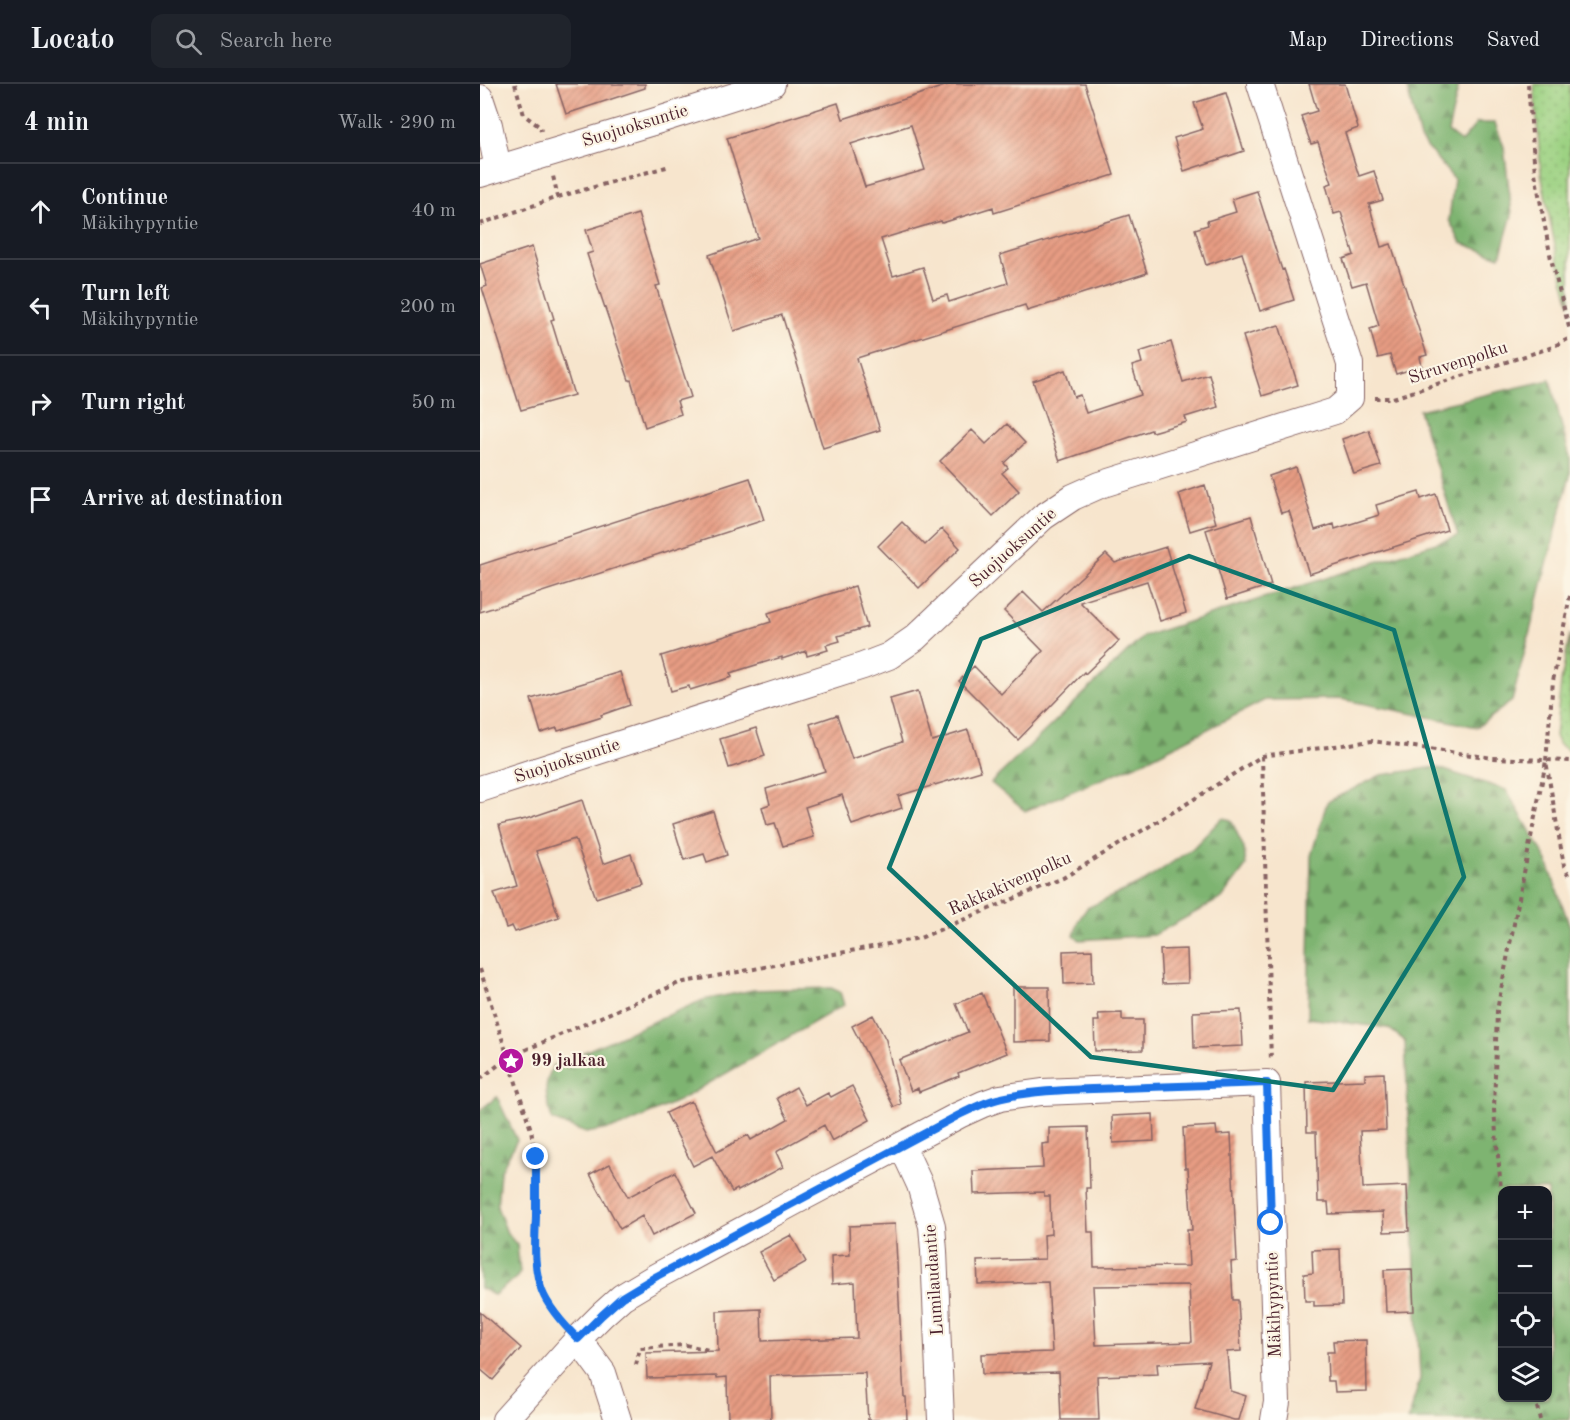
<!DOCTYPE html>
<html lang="en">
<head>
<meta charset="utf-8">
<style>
	:root { --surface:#171b24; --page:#20242c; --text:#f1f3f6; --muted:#9ea1a6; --line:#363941 }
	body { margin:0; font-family:"Old Standard TT",serif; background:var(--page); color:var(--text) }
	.controls { position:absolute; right:18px; bottom:18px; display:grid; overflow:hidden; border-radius:12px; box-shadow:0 2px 4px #0004 }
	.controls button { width:54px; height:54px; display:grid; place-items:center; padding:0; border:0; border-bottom:2px solid var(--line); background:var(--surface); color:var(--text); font:30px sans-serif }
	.stop { position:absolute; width:18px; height:18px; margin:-14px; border:4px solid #1a73e8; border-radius:50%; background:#fff }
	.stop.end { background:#1a73e8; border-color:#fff; box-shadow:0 2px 6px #0008 }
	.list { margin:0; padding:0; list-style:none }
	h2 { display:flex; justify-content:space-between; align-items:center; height:78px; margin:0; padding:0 24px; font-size:26px }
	h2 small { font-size:20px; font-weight:400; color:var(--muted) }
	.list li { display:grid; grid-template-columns:39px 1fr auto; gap:18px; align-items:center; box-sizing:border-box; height:96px; padding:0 24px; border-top:2px solid var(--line) }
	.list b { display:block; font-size:22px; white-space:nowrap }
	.list p { margin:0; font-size:20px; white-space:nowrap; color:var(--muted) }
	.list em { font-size:20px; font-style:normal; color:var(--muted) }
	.icon { flex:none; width:33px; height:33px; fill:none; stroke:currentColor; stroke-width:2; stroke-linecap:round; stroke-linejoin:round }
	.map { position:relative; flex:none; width:1090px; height:1336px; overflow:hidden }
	header { display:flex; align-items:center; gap:36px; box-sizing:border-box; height:84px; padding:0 30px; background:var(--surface); border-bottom:2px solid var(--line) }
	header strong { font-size:28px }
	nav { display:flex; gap:33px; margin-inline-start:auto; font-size:21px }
	.search { width:420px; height:54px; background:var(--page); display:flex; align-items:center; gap:15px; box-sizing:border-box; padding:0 21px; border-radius:12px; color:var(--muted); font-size:22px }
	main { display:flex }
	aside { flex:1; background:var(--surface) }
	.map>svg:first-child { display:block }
	.grass { fill:url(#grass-dots); stroke:#747857; stroke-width:1.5 }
	.forest { fill:url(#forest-firs); stroke:#646a4e; stroke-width:1.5; fill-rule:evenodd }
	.building { fill:url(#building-hatch); fill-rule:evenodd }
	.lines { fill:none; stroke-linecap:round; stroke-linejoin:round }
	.minor-casing { stroke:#876464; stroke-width:28 }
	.path { stroke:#876464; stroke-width:4; stroke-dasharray:4.5 4.5; stroke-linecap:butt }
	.minor { stroke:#fff; stroke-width:26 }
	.route { stroke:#1a73e8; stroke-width:8 }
	.marked { fill:none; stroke:#0f766e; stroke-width:4.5; stroke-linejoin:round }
	.labels { text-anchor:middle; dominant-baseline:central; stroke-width:4.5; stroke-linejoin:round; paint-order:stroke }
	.street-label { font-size:18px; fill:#4a1f2b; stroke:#fcf5e5 }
	.poi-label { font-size:18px; font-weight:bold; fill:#4a1f2b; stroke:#fcf5e5; text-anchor:start }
</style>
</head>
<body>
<header>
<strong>Locato</strong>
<div class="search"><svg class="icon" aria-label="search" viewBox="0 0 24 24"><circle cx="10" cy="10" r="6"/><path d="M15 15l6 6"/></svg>Search here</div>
<nav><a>Map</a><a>Directions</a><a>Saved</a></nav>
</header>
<main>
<aside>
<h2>4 min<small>Walk · 290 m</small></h2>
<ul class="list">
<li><svg class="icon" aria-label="ahead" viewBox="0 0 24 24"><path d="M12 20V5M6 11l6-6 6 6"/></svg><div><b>Continue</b><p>Mäkihypyntie</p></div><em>40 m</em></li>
<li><svg class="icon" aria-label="left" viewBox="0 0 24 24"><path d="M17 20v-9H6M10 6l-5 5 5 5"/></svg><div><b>Turn left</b><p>Mäkihypyntie</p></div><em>200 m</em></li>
<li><svg class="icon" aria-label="right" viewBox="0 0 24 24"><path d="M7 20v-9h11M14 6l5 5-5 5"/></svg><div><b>Turn right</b></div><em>50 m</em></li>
<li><svg class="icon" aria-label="arrive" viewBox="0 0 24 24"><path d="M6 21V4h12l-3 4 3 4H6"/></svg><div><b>Arrive at destination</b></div></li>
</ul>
</aside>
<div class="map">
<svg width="1090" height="1336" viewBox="0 0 1090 1336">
	<defs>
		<pattern id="grass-dots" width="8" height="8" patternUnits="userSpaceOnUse" patternTransform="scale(1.5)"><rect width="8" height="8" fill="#9dd283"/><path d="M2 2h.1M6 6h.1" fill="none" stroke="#89b471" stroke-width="1.8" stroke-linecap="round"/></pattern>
		<pattern id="forest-firs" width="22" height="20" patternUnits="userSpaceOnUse" patternTransform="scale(1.5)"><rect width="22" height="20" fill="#7eb471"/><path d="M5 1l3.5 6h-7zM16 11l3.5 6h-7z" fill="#69925d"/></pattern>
		<pattern id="building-hatch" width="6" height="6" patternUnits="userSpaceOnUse" patternTransform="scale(1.5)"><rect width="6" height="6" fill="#e79c83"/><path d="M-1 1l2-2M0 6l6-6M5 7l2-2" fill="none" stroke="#bd7f6b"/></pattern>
	</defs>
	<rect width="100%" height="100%" fill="#fcf5e5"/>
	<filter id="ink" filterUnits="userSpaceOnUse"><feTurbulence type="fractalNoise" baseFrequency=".0167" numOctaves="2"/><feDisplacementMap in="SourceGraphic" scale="12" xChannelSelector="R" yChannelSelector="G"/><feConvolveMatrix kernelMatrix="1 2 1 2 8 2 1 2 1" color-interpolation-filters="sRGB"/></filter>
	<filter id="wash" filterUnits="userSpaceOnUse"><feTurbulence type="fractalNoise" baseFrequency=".008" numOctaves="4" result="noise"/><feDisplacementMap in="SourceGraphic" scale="24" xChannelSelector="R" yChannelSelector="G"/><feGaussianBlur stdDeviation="1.35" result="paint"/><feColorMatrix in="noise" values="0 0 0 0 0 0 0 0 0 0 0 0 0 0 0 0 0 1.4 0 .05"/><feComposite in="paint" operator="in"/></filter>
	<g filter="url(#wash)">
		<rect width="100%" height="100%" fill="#f7e5cd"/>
		<path class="grass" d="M1054,0H1090V220L1078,177L1061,89Z
			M1090,550V668L1078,659L1075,652L1081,598Z"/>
		<path class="forest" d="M926,0H979L968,48L981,58L997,39H1015L1024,63L1032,131L1020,173L981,159L969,136L974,95L940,55Z
			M1070,296L1090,374V391L1032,617L997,643L861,615L785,616L665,677L545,727L511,699L664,552L978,452L939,326Z
			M955,683L1026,706L1065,772L1090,843V1336H928L940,1295L925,957L908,944L828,934L831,772L847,718L901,691ZM1023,1106H1068V1314H1023Z
			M742,734L751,736L764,764L766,782L742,814L674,851L600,856L594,852L598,837L607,824L665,797L713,764Z
			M351,904L360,908L364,921L200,1016L140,1043L106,1049L72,1036C67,1013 61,1003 74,981L223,916L273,906Z
			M17,1013L37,1056L20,1088L17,1123L27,1149L37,1161L40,1188L37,1193L14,1211L0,1204V1026Z"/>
		<g id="blocks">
			<path class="building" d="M76,0H165V4L86,30Z
				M471,0H605L634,91L514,129L513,123L462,139L461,137L401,155L413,192L443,183L453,215L467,211L469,218L528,199L520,171L649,131L667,189L547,227L545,221L377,274L400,346L343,364L302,231L254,247L229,171L278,154L247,54L358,19L363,35ZM431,41L445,86L385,103L371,60Z
				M829,0H865L878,44L865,49L879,92L894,87L903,116L889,120L901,163L911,160L947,271L940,273L942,282L916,290L910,271L898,274L890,245L899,242L886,198L872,202L863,175L874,171L861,128L854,130L846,101L852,99L838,58L831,60L821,32L837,27Z
				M746,9L764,67L704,87L694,54L723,45L714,19Z
				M777,107L802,186L804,185L814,216L780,227L762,169L726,181L715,145L728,141L727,137L756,128L752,115Z
				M158,130L180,201L176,202L211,313L197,317L201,330L165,343L151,296H149L107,170L113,168L106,146Z
				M52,163L74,235L71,236L94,311L41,326L2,204L7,202L0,180Z
				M799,241L818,301L782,312L763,252Z
				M691,258L703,298L729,290L738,323L705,333L707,338L672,348L671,346L580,377L553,297L585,286L594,313L600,311L606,329L661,311L652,282L662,279L659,268Z
				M527,340L545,359L524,379L528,384L522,389L539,407L513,432L460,377L492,346L506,360Z
				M889,346L901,382L874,390L862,355Z
				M816,383L835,446L854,440L855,445L899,431L896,421L939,408L941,415L956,410L967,446L829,490L809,427L801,429L789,392Z
				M270,394L284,436L0,528V481Z
				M725,401L736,439L710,447L699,410Z
				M771,432L791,501L747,515L726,446Z
				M422,438L445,461L462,445L480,464L439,504L398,462Z
				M686,463L706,529L680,537L667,497L600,518L639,557L605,590L604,588L538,656L479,597L494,582L521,610L563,567L524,527L543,508L563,528L626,470L635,479Z
				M375,502L387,543L358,552L360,557L346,561L348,566L327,572L326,567L302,575V573L250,589L252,593L210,606L209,602L191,607L181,572L291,538L288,529Z
				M140,588L150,621L121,631L122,633L78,647L77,644L61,649L51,615Z
				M438,607L452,657L488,646L501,687L418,712L422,724L372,741L362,711L325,723L334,753L303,762L295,739L287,741L282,723L290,720L286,705L345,687L330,640L357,631L372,675L422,658L410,615Z
				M276,644L285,672L249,684L240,655Z
				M102,716L123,780L151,770L161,799L116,814L95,755L56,767L79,833L35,848L32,842L26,844L14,809L37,802L19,741L46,735Z
				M233,727L247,771L227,778L224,770L204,776L193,740Z
				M707,865L708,899L682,900L680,866Z
				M612,866L613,899L584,900L583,867Z
				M533,903H569L570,957L533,958Z
				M502,909L527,969L478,989L479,992L439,1008L438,1004L431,1007L419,976L488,948L476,920Z
				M761,926L763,962L714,964L713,928Z
				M642,929V936H663V966L615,967L614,937H619L618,930Z
				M393,931L406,956L421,1020L414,1023L372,942Z
				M904,989L906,1046L880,1047L883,1104L927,1102L929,1147L904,1148L903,1128L849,1130L848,1118H838L836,1048H827L826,998L885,996V990Z
				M372,1002L390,1036L352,1057L344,1041L296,1068L303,1083L258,1107L257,1105L252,1108L232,1072L213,1082L186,1029L211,1017L237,1068L268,1051L271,1056L308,1035L297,1014L316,1003L326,1021L348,1009L351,1013Z
				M673,1030L674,1057L633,1059L632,1032Z
				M736,1042L737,1051L751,1050L757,1177L751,1178L753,1216H758L761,1267L747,1268L750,1307L766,1312L759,1336H754L715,1325L729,1277L677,1280L678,1290L617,1292L619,1336H581L579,1288L502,1290L501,1270L572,1268L568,1198L498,1200L497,1177L565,1175L564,1151L571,1150L570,1112H564V1108L494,1110L493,1087L563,1084L562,1060L569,1059V1044L608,1043L610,1104H606L608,1148H613L614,1183L709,1182L707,1146H712L708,1084H705L703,1044ZM709,1201L712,1258L616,1261L613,1202Z
				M130,1080L148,1113L195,1088L216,1129L172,1152L162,1132L140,1145L110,1090Z
				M415,1140L424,1313H426L427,1336H388L385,1289L290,1292L291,1336H248L247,1293L237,1294V1292L167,1294L166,1269L238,1267L237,1227L281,1225L282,1257L377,1254L375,1198L352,1200L351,1172L370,1171L369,1142Z
				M311,1151L326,1178L294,1196L279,1168Z
				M860,1165L862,1221L834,1222V1217H825L824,1190L833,1189L832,1166Z
				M932,1185L934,1227L906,1228L904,1186Z
				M0,1228L41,1264L13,1296L0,1285Z
				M886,1256L887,1307L855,1308L854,1297H848L847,1268H854L853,1257Z"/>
		</g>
	</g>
	<g filter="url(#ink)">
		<use href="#blocks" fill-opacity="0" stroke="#876464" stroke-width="1.5"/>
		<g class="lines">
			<g class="minor-casing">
				<path id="minor" d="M0,14L9,41L18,84
					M0,90L176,37L292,0
					M0,705L383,582L409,572L435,554L563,433L593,413L620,401L855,327L870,314V280L780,0
					M422,1062L440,1101L452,1142L454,1167L461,1336
					M98,1255L123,1289L138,1336
					M25,1336L98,1255L122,1231L142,1213L177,1192L316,1117L479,1031L503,1020L520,1014L562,1008L787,999L797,1318L794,1336"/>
			</g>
			<path class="path" d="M35,0L44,31L60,43L61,47
				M1048,0L1055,89L1071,175L1090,247
				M78,113L190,82
				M0,140L78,113L73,92
				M895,314H913L1070,264L1090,254
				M1090,512L1073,597L1066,677L1084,782L1090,792
				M782,672L791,977
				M0,885L51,1046C54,1063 56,1079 56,1096C57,1132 49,1172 62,1206C66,1217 75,1227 82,1237
				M0,995L29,973L199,899L440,854L583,794L700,724L782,672L892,657L1013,674L1090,677
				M1023,1128L1014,1026L1017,926L1066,677
				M156,1281L160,1264L206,1261L229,1266
				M1055,1314L1060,1336"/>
			<use href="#minor" class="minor"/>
		</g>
	</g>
	<g class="lines" filter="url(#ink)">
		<path class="route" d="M56,1073C56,1093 56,1113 56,1133C55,1158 53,1184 62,1207C69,1225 85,1242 98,1255L122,1231L142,1213L177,1192L479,1031C493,1024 507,1017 522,1014C560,1005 601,1006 640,1004C689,1002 738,1001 787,999L791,1139"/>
	</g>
	<path class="marked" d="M709,472L914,546L984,793L853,1006L611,973L409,784L501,555Z"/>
	<defs>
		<g id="sight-disc" transform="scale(1.35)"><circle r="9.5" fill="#b5179e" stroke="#fcf5e5"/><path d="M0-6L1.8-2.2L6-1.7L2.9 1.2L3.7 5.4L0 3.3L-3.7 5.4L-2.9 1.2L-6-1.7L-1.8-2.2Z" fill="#fff"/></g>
	</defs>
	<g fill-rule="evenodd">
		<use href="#sight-disc" x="31" y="977"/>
	</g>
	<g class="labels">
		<g class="street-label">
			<text transform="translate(155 42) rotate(-17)">Suojuoksuntie</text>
			<text transform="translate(978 279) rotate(-18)">Struvenpolku</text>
			<text transform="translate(533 464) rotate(-42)">Suojuoksuntie</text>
			<text transform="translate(87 677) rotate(-18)">Suojuoksuntie</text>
			<text transform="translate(530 800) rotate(-24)">Rakkakivenpolku</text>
			<text transform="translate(454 1196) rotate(-94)">Lumilaudantie</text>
			<text transform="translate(794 1221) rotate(-92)">Mäkihypyntie</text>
		</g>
		<g class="poi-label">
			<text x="51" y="977">99 jalkaa</text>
		</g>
	</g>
</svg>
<div class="controls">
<button>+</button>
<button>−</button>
<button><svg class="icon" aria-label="locate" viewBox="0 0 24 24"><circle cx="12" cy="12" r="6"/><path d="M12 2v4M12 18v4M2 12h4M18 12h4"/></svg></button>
<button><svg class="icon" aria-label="layers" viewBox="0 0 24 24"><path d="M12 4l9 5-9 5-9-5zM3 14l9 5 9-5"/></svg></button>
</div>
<div class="stop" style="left:791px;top:1139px"></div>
<div class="stop end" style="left:56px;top:1073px"></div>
</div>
</main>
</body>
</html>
